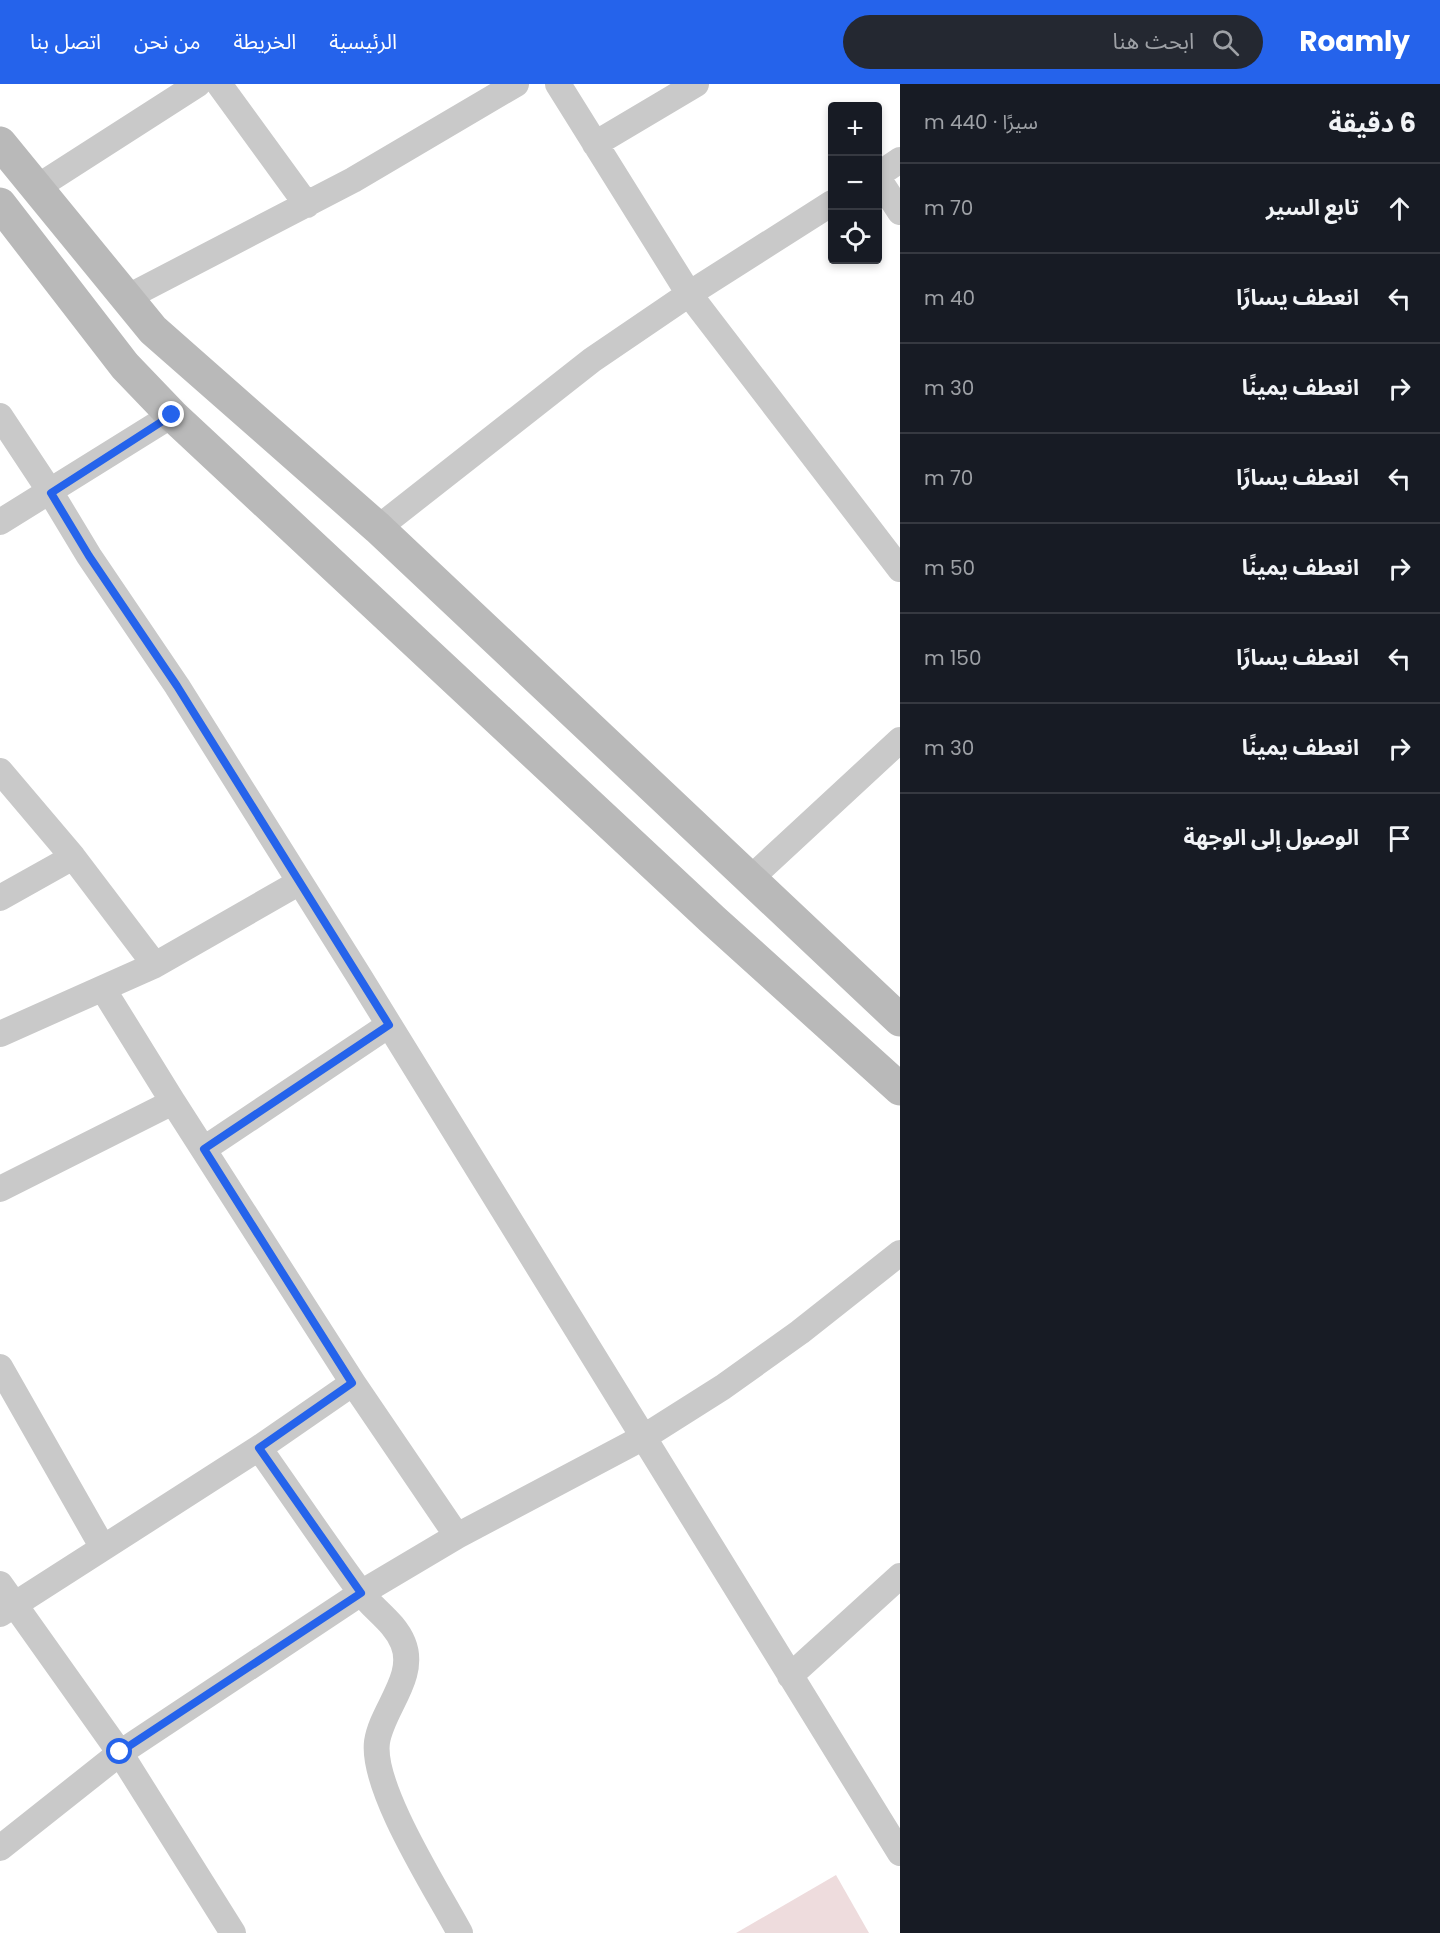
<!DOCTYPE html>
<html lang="ar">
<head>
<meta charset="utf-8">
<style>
	:root { --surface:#171b24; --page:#242831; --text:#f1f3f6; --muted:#9ea1a6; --line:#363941; --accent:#2563eb }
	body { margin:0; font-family:Poppins,"Noto Sans Arabic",sans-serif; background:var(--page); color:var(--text); direction:rtl }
	.controls { position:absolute; right:18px; top:18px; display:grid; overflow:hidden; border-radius:6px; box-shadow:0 3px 9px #0003 }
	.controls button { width:54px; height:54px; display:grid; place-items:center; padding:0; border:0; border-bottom:2px solid var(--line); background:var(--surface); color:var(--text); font:30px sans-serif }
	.stop { position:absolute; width:18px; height:18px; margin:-14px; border:4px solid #2563eb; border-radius:50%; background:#fff }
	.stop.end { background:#2563eb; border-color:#fff; box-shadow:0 2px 6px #0008 }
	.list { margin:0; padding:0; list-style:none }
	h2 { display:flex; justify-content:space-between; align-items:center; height:78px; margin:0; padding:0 24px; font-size:26px }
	h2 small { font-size:20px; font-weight:400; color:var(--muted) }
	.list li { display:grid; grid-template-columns:39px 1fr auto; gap:18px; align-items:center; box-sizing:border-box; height:90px; padding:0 24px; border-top:2px solid var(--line) }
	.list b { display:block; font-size:22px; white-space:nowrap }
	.list em { font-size:20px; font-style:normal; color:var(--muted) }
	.icon { flex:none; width:33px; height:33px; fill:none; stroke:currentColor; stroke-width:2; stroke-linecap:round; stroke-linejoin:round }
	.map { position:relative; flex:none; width:900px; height:1849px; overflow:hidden; direction:ltr }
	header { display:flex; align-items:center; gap:36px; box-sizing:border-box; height:84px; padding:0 30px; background:var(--accent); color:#fff }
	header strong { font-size:28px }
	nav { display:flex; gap:33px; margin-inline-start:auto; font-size:21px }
	.search { width:420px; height:54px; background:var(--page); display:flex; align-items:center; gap:15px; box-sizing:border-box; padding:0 21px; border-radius:33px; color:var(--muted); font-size:22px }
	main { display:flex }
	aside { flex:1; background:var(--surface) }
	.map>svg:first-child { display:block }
	.green { fill:#eedcdd }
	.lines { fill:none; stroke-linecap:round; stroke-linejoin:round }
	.street { stroke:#c9c9c9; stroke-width:26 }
	.secondary { stroke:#b9b9b9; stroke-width:33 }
	.route { stroke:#2563eb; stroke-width:8 }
</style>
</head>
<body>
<header>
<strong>Roamly</strong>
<div class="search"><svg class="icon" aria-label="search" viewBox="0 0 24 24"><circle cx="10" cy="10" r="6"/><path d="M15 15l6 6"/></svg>ابحث هنا</div>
<nav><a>الرئيسية</a><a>الخريطة</a><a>من نحن</a><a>اتصل بنا</a></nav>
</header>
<main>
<aside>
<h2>6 دقيقة<small>سيرًا · 440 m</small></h2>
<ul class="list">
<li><svg class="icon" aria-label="ahead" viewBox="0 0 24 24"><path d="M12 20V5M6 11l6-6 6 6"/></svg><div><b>تابع السير</b></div><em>70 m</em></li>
<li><svg class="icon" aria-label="left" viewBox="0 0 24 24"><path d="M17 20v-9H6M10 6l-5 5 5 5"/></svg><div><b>انعطف يسارًا</b></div><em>40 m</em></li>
<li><svg class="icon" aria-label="right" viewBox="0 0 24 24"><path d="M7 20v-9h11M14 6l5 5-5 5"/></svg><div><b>انعطف يمينًا</b></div><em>30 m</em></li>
<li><svg class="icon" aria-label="left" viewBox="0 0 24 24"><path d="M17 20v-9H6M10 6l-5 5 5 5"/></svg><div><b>انعطف يسارًا</b></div><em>70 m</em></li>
<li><svg class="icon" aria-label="right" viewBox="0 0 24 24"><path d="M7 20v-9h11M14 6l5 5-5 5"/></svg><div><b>انعطف يمينًا</b></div><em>50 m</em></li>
<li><svg class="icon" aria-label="left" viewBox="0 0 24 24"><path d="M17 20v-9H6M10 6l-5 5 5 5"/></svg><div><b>انعطف يسارًا</b></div><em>150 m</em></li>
<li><svg class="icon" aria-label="right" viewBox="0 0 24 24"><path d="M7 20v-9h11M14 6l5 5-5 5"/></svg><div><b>انعطف يمينًا</b></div><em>30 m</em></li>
<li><svg class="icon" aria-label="arrive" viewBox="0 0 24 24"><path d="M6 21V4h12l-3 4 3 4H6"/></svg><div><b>الوصول إلى الوجهة</b></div></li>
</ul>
</aside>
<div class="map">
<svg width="900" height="1849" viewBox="0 0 900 1849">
	<rect width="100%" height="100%" fill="#fff"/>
	<path class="green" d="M836,1791L869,1849H736Z"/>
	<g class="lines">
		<path class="street" d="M219,0L307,121
			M558,0L689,210L900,485
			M595,60L696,0
			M878,91L900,76
			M878,94L900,128
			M36,104L198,0
			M126,214L353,96L516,0
			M0,332L51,409L89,472L177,602L359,892L900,1769
			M0,438L172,331
			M378,444L592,276L689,210L832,119
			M0,687L73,773L155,881
			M751,794L900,656
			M0,814L73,773
			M103,905L173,1018
			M0,950L155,881L300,798
			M204,1065L389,941
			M0,1105L173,1018L353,1299
			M0,1283L103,1464
			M259,1364C293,1412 325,1460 359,1506C372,1525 394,1537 403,1559C417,1593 382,1625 377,1658C371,1704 437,1806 460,1849
			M0,1500L120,1669L233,1849
			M0,1530L259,1364L353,1299L457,1452
			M790,1592L900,1492
			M0,1764L120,1669L361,1509L457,1452L644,1353L723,1303L800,1248L900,1169"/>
		<path class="secondary" d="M0,59L153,246L378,444L900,936
			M0,120L125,282L172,331L713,836L900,1005"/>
	</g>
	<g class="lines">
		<path class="route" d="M120,1668L361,1509L259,1364L352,1299L204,1065L389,941L177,602L89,472L51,409L172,331"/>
	</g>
</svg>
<div class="controls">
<button>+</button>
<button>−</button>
<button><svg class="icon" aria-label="locate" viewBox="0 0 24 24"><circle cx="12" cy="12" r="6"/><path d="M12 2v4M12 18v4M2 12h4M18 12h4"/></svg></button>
</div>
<div class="stop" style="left:120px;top:1668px"></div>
<div class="stop end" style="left:172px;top:331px"></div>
</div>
</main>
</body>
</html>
